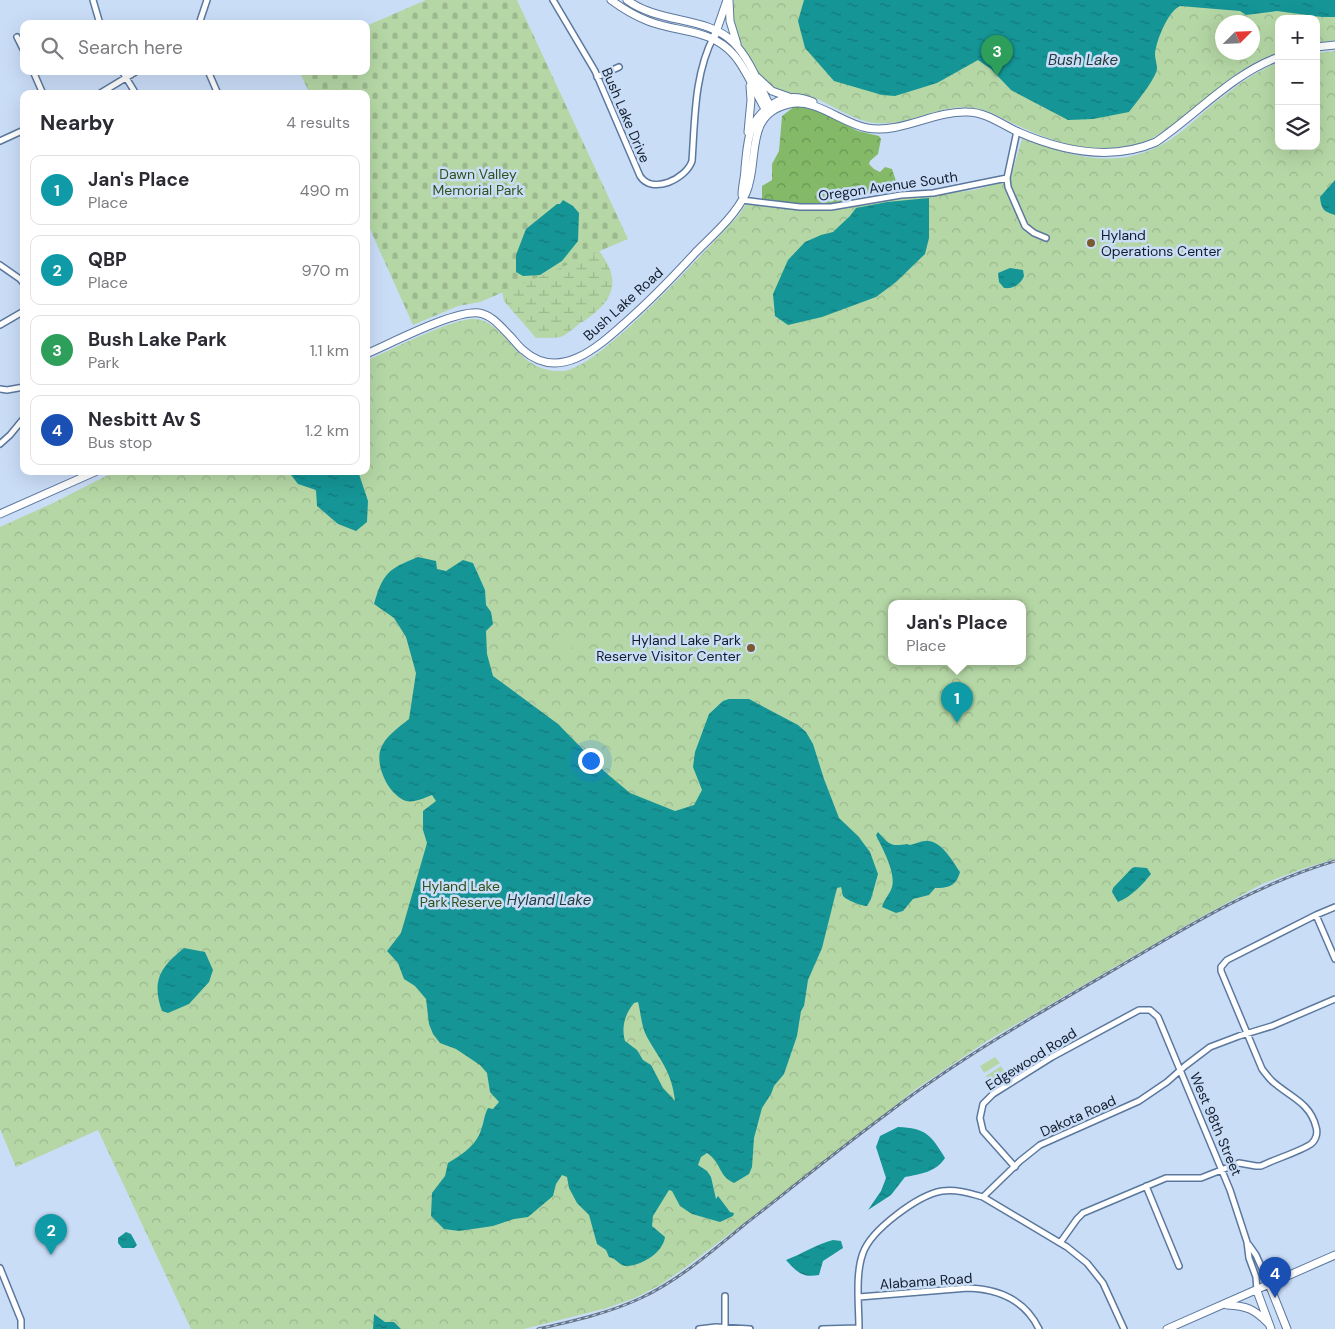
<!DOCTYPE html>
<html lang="en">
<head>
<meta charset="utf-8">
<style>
	:root { --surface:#fff; --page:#f7f7f7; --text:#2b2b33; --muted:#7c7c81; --line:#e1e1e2; --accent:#1a73e8 }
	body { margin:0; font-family:"DM Sans",sans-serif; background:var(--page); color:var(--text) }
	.controls { position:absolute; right:15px; top:15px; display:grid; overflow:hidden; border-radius:10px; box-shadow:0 5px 20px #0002 }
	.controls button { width:45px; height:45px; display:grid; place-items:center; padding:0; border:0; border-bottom:1px solid var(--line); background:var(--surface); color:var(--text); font:25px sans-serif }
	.compass { position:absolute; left:1215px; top:15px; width:45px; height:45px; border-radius:50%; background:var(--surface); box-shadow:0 5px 20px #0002; rotate:66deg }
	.you { position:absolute; left:590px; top:760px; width:18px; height:18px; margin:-12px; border:4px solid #fff; border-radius:50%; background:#1a73e8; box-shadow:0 0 0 8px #1a73e833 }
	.badge { display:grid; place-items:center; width:32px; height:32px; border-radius:50%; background:var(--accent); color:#fff; font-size:16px; font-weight:700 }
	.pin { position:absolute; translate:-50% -41px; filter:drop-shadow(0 1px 2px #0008) }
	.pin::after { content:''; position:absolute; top:26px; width:18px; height:15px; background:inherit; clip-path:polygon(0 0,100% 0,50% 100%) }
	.popup { position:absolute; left:888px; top:600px; width:138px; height:65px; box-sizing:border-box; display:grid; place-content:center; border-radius:10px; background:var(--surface); filter:drop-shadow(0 1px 4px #0005); font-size:16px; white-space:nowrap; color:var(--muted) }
	.popup b { font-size:19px; color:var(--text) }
	.popup::after { content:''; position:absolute; left:50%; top:100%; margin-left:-10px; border:10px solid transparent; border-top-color:var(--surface) }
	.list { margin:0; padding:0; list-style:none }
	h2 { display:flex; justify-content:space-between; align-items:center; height:65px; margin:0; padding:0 20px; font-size:21px }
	h2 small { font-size:16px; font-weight:400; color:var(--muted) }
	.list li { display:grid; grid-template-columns:32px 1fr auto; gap:15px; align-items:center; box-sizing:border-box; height:70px; margin:0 10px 10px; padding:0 10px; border:1px solid var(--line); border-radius:10px }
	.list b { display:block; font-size:19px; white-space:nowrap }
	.list p { margin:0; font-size:16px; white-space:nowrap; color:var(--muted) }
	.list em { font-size:16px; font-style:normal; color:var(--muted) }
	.icon { flex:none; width:28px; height:28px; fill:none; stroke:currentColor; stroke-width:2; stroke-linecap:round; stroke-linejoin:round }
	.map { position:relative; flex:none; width:1335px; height:1329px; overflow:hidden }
	.search { position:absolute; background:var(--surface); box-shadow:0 5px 20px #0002; left:20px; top:20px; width:350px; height:55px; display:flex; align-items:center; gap:12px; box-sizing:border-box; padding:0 18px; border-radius:10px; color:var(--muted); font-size:19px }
	.panel { position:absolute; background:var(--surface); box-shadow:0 5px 20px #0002; left:20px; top:90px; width:350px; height:385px; border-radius:10px }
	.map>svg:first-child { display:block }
	.forest { fill:url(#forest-crowns) }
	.wetland { fill:url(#wetland-marsh) }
	.cemetery { fill:url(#cemetery-stones) }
	.park { fill:url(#park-crowns); fill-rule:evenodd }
	.pitch { fill:#b5d7a5 }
	.water { fill:url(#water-ripples); fill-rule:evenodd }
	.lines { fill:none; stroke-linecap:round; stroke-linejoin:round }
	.street-casing { stroke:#5b789e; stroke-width:8 }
	.secondary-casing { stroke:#5b789e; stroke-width:9 }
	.street { stroke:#fff; stroke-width:5 }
	.secondary { stroke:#fff; stroke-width:7 }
	.rail-casing { stroke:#67768a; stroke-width:3 }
	.rail { stroke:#caddf7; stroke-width:1; stroke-dasharray:4; stroke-linecap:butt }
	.poi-dot { fill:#795b2f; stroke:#caddf7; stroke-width:2 }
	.labels { text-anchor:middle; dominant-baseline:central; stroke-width:5; stroke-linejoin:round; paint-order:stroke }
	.street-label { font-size:14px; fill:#121d2c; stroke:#caddf7 }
	.park-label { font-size:14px; fill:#2f521a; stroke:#caddf7 }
	.poi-label { font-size:14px; fill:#121d2c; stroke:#caddf7; text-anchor:start }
	.water-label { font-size:15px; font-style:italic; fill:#223b3b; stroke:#caddf7 }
</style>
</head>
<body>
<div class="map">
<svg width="1335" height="1329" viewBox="0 0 1335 1329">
	<defs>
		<pattern id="forest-crowns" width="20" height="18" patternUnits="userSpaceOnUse" patternTransform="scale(1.25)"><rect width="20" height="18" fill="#83b967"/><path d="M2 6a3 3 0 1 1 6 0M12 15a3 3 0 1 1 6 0" fill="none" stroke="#6a9655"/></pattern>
		<pattern id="wetland-marsh" width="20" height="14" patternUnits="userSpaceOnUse" patternTransform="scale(1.25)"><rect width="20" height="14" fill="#b5d7a5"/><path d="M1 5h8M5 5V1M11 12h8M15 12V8" fill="none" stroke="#9bb88e"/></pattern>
		<pattern id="cemetery-stones" width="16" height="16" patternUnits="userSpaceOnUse" patternTransform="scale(1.25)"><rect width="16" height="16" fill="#b5d7a5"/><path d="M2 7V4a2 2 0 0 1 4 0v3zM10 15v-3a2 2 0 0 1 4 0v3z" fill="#9bb88e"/></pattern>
		<pattern id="park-crowns" width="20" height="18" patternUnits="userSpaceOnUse" patternTransform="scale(1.25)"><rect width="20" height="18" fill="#b5d7a5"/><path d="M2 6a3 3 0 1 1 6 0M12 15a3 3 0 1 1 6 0" fill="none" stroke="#9bb88e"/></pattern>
		<pattern id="water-ripples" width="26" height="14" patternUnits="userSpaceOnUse" patternTransform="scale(1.25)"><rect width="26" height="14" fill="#159596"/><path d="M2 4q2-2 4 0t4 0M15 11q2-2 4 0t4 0" fill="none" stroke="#12797b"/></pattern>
	</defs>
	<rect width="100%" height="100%" fill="#caddf7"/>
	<path class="forest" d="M795,106L812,108L858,131L879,136L881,139L878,154L870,161L869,164L874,169L880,172L885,167L892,169L897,184L894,190L856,196L847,202L817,206L762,200V186L772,180V164L779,151L782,116Z"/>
	<path class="wetland" d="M595,246C625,281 614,302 579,324C574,328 568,333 563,336C556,339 543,337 536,338L504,301L502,291Z"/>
	<path class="cemetery" d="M426,0H517L628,239L480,302L458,306L413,325L366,220V94H310L299,71H366V26Z"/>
	<path class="park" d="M734,0H1335V40L1316,43V19H1279V52C1265,58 1251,64 1238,73C1207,95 1169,136 1133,146C1097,156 1052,142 1019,126C1004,120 990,110 974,108C945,103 917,121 889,123C860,126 840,109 815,98C804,93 792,97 782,92C775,89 767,85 763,79C754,70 737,38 734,26C732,18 733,9 734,0ZM1222,22H1252V52H1222Z
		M1335,51V859L1305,868L1262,884L1194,921L987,1041L916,1089L839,1151L686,1267L660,1285L635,1298L607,1308L524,1329H191L98,1130L16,1167L0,1129V527L53,503L116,471H366V361C388,351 454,317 475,319C507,321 516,374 563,371C600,369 708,247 738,216L746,204L800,210L835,209L890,200L975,190L1010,180L1022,139C1074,156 1117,172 1168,141C1184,131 1198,117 1212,105C1234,88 1253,72 1279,62V146H1316V53ZM892,604H1022V662H892Z"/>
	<path class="pitch" d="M561,633L573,647L565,654L552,641Z
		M995,1057L1000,1063L984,1073L980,1066Z
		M1001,1066L1005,1073L990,1082L986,1076Z"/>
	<path class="water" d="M804,0H1335V17H1322L1277,11L1246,15L1240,11L1180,6C1168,11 1156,41 1155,54C1155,59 1157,64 1157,69C1155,80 1136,103 1129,112L1093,119L1068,120L1011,90L991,69L978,60L937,83L895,96L882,95L834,81L805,48L798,21Z
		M1335,180V215C1324,212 1321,209 1320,197Z
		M929,198V238L925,254L896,282L876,297L822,317L788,325L775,316L773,294L788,260L805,242L821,235L833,232L850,216L856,208L887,202Z
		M563,200L573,206L579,213L578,241L562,261L540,275L523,276L516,272V255L526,229L557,204H560Z
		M1010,268L1023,270L1024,276C1021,284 1013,289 1004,288L999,282L998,273Z
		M288,471H358L368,501L367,522L356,531L338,524L317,506L316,490L298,484Z
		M418,557L436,561L437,569L446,571L463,560L473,563L485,590L486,605L491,612L493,624L486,631L487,654L493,676L558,724L605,772L630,793L675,811L694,805L702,790L693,767L695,752L709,714L723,701L729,699H749L798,725L806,732L813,744L824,779L839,818L858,836L870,852L878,874L871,899L867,906C862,906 846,900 843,896C842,893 842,890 841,887L837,888L822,948L808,980L804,1006L801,1011L797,1036L784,1074L774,1086L771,1094L762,1108L754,1138L752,1167L749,1174L734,1183C718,1176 722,1163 707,1153L701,1157L698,1165L707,1171L711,1177L716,1199L718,1196L730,1212L734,1213L733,1216L720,1222L692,1214L680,1206L672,1191L669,1190L653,1216L652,1226L665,1237C663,1253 641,1266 626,1266C620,1266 616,1258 609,1257L606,1250L597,1244L589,1215L577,1203L569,1188L567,1177L562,1175L556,1184L553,1196L528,1217L514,1219L493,1226L459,1231L444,1229L431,1216L432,1193L445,1176L448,1163C461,1155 476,1146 481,1130C484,1123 484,1115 488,1108L493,1109L499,1102L490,1092L487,1073L480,1065L456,1049L440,1043L433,1034L429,1024L426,999L415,986L404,979L398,963L387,951L401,933L427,843L423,830V811L436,801L432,795C424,798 414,803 406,801C389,795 376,768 380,751C384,737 398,728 409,719L416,673L406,637L394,618L374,604C383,573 388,569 418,557ZM638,1002C641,1013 641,1026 647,1037C660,1060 672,1072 675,1101L663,1088L651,1065L643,1060L637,1050L625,1041C621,1027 625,1014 634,1003Z
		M878,832C889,844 890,847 907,844L910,845C916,844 923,840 929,841C943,843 953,862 960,872C956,886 949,888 935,888L929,895L913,899L903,911L896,913L882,907C884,899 890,894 892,887C896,872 882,848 876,835Z
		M1135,867L1147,868L1151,874C1143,884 1131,897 1118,902L1112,892L1113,888L1132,868Z
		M184,948L205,952L213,970L209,982L189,1004L168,1013L162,1011C151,980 161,967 184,948Z
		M898,1127C926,1128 931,1135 945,1158C936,1172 921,1174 905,1177L891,1195L868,1210L881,1191L886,1178L876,1147L880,1136Z
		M126,1232L131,1234L137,1245L134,1248H122L118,1243V1238Z
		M833,1240L841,1241L843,1248L823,1261L819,1275C802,1278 797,1272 786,1260C802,1254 817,1244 833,1240Z
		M374,1314L385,1322H394L401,1329H373Z"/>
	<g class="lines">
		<g class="street-casing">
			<path id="street" d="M93,0L100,24
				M553,0L595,71L640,176C652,195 686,179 692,161C695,120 694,74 714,36
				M199,24L207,0
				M17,37L24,51
				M33,71L43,94
				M122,71L136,94
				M208,71L218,94
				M597,77L619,67
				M99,94L137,71
				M1017,131L1007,178L1008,187L1025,226L1034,233L1046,238
				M0,141L24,130
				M742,200L800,207H831L901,195L933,193L1007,178
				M0,265L20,279L24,284
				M0,325L24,311
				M0,389L7,390L24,387
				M0,444L10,435L24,418
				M1316,915L1335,959
				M1015,1167L983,1131L980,1118L983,1104L993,1094L1052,1057L1139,1010H1150L1158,1017L1230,1190L1247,1242L1249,1258L1256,1277L1257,1291
				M1146,1186L1179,1266
				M983,1197L1067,1247L1087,1263L1103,1283L1124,1329
				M1060,1243L1077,1219L1083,1213L1166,1178H1201L1239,1163L1256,1166H1261C1275,1159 1299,1152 1311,1144C1316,1140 1318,1133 1316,1127C1310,1102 1288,1096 1272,1081C1268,1077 1265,1073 1262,1069L1221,971V967L1227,960L1316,915L1335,907
				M1249,1245L1256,1255L1269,1284
				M0,1268L21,1320V1329
				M725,1296V1327
				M859,1297L968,1288C999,1289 1025,1300 1039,1329
				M699,1329L716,1327L750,1329
				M822,1329L859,1328
				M859,1329C859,1306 855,1274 863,1253C871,1230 918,1195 942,1191C956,1189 969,1193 983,1197L1020,1161L1040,1145L1139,1101L1167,1082L1185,1066L1210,1047L1239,1036L1272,1026L1335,999"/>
		</g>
		<g class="secondary-casing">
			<path id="secondary" d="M611,0C623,9 635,16 648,21C678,33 711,28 734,55C747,70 755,92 765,109L771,112
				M627,0C659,24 707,16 733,42C750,59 759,85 770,106L771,112
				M729,0L730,21L737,44
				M715,35L727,0
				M1316,47L1335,45
				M758,78L772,91L789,97
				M748,132L751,100L750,86
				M742,195C742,186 745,177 745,168C748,140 747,121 773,104C786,95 799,96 813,102
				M366,354C392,343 454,310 479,313C492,315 501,327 510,336C514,340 518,346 523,350C560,383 599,346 627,321C652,299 674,276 696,252C714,234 735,216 746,193C760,162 743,114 789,104C816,98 841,123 867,128C901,134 933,111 967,112C985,112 1000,123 1016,131C1061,151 1110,162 1156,142C1196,115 1233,73 1279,57
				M0,514L97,471
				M1269,1284L1287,1329
				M1257,1291L1271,1329
				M1227,1305C1247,1306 1254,1309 1268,1323
				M1167,1329L1335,1255"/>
		</g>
		<use href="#street" class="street"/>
		<use href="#secondary" class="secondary"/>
		<g class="rail-casing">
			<path id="rail" d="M538,1329C573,1321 609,1313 641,1298C679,1280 711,1252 744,1225C792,1188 839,1149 888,1113C960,1058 1039,1013 1117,968C1187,927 1256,884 1335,861"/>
		</g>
		<use href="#rail" class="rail"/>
	</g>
	<g class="poi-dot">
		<circle cx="1091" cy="243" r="5"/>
		<circle cx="751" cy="648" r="5"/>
	</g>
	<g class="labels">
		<g class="street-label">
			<text transform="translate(626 115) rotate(67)">Bush Lake Drive</text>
			<text transform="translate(888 186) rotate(-8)">Oregon Avenue South</text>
			<text transform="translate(623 304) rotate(-42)">Bush Lake Road</text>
			<text transform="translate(1031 1059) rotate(-32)">Edgewood Road</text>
			<text transform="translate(1078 1116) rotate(-24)">Dakota Road</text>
			<text transform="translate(1216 1124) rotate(67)">West 98th Street</text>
			<text transform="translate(926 1281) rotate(-4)">Alabama Road</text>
		</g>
		<g class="park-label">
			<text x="478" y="174">Dawn Valley<tspan x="478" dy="16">Memorial Park</tspan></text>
			<text x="461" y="886">Hyland Lake<tspan x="461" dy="16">Park Reserve</tspan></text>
		</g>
		<g class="poi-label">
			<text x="1101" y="235">Hyland<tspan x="1101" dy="16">Operations Center</tspan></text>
			<text x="741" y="640" text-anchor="end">Hyland Lake Park<tspan x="741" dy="16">Reserve Visitor Center</tspan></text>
		</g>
		<g class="water-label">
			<text x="1083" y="60">Bush Lake</text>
			<text x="549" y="900">Hyland Lake</text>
		</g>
	</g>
</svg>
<div class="controls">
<button>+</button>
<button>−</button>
<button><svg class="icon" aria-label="layers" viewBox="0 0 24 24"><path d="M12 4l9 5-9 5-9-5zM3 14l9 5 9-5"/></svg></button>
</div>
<svg class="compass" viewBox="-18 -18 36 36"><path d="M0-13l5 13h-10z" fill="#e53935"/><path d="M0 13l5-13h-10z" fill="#7c7c81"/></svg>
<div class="you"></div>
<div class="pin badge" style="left:957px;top:723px;background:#0f9aa8">1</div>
<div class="popup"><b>Jan's Place</b>Place</div>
<div class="pin badge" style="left:51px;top:1255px;background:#0f9aa8">2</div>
<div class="pin badge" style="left:997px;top:76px;background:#2e9e5b">3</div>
<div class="pin badge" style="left:1275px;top:1298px;background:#1a4fb4">4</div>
<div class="search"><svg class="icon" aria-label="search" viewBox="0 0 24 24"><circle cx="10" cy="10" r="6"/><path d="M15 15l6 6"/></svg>Search here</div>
<section class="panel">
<h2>Nearby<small>4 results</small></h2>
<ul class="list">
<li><span class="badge" style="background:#0f9aa8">1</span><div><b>Jan's Place</b><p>Place</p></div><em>490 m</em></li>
<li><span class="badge" style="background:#0f9aa8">2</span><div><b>QBP</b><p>Place</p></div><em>970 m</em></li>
<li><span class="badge" style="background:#2e9e5b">3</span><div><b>Bush Lake Park</b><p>Park</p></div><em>1.1 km</em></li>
<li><span class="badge" style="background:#1a4fb4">4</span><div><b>Nesbitt Av S</b><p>Bus stop</p></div><em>1.2 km</em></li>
</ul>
</section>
</div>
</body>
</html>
